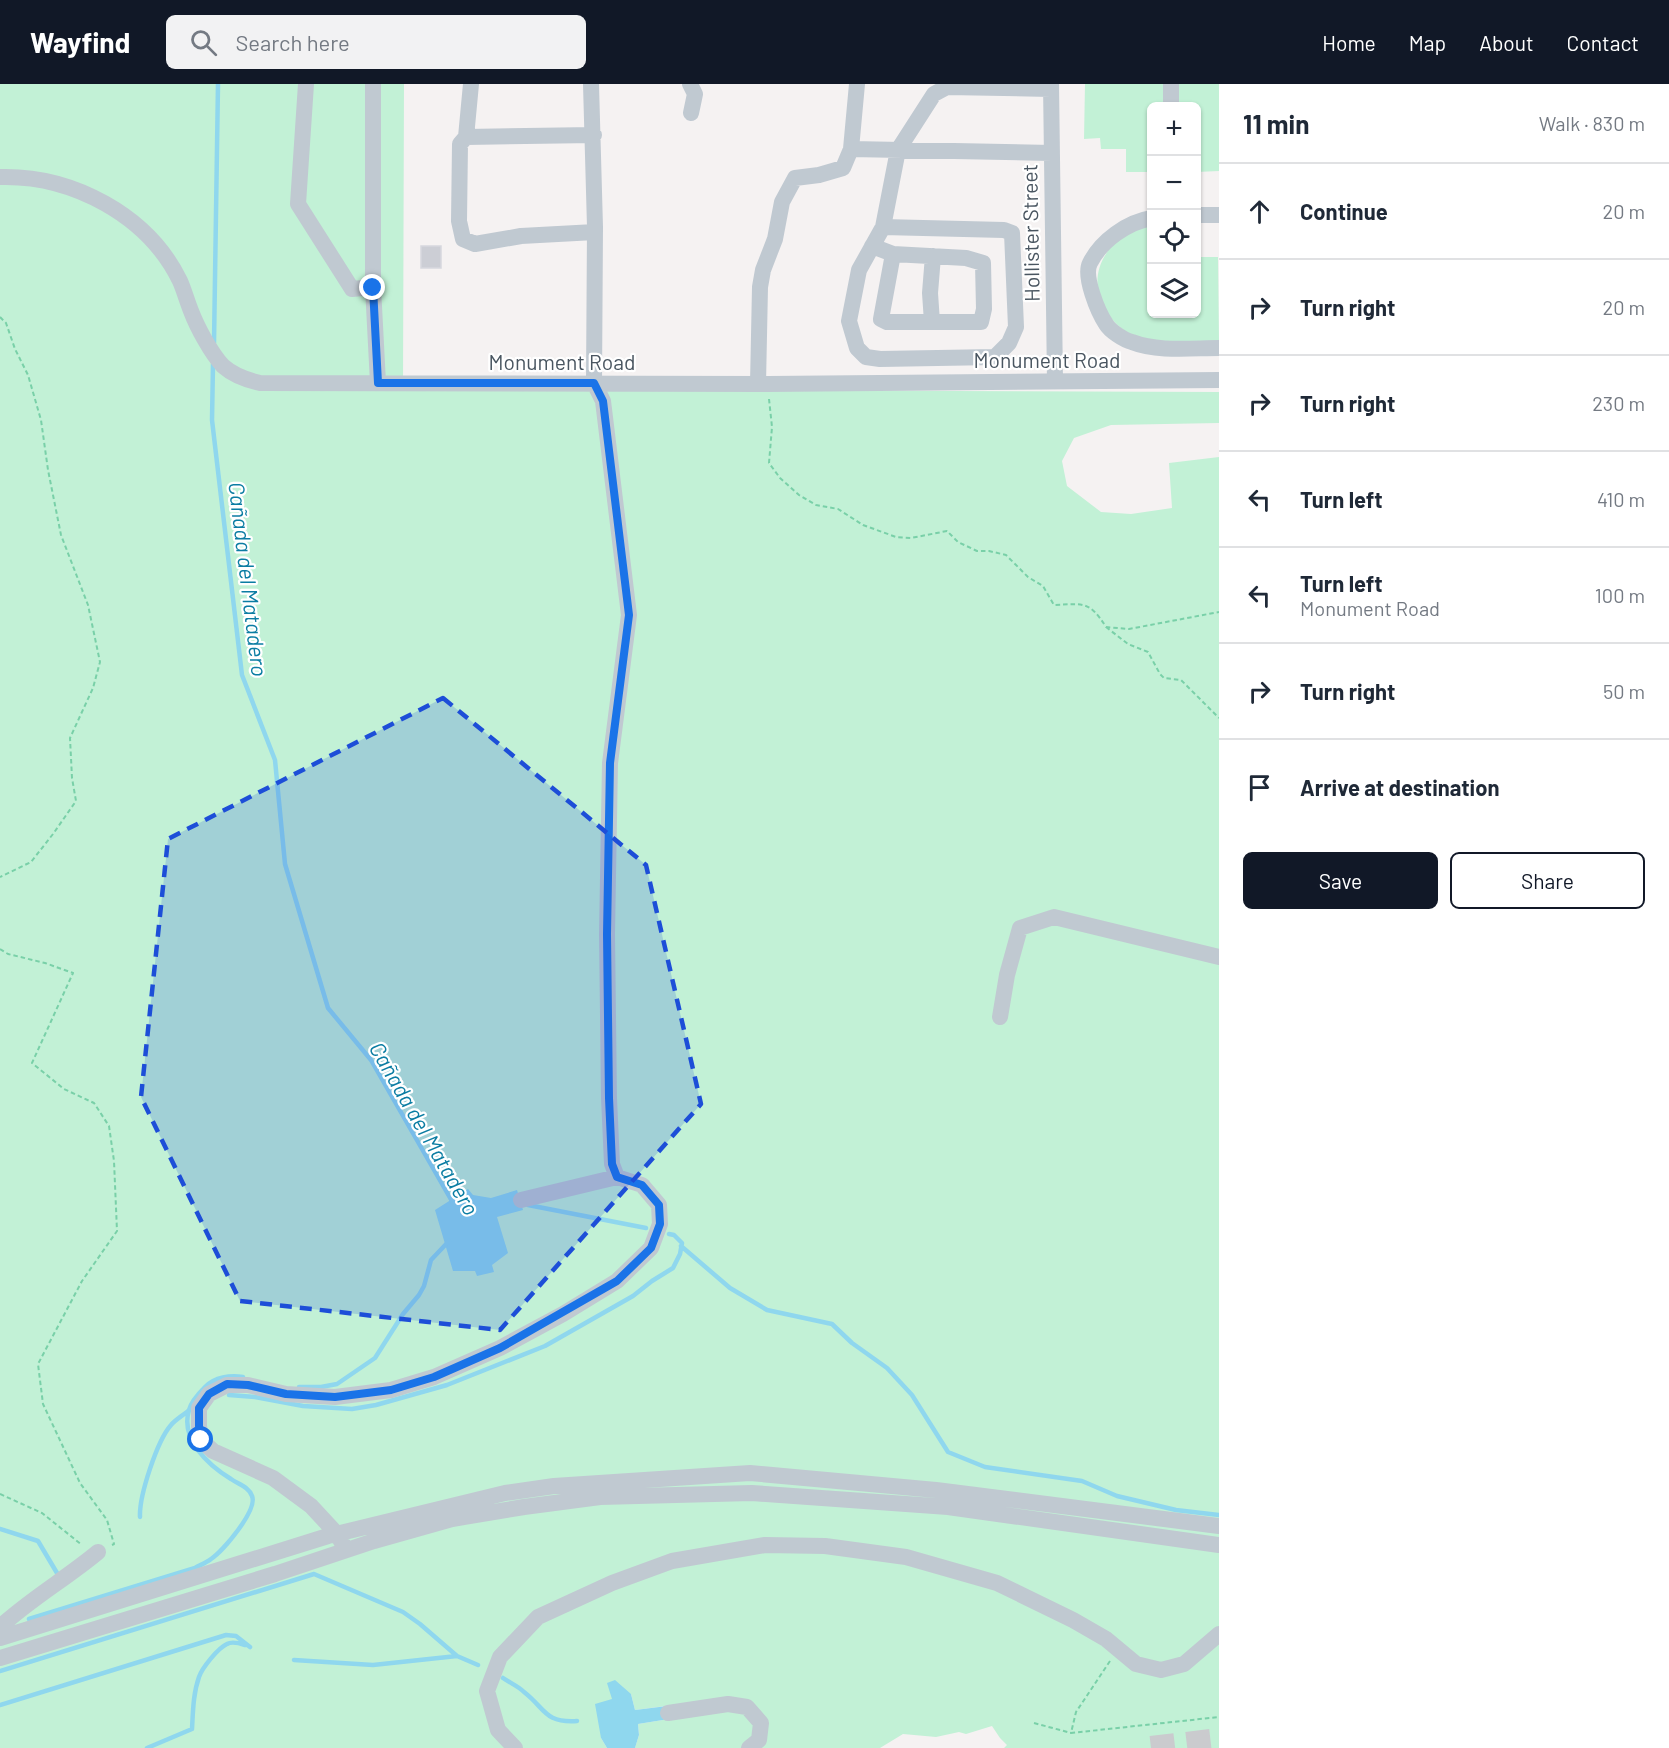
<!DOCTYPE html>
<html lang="en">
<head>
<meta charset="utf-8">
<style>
	:root { --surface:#fff; --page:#f2f2f3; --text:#1f2937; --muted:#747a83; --line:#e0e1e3; --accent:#111827 }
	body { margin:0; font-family:Barlow,sans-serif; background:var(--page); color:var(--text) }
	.controls { position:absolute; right:18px; top:18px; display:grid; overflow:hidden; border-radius:9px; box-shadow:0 2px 4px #0004 }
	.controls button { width:54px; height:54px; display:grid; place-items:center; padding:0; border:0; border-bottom:2px solid var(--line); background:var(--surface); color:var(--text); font:30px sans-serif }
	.stop { position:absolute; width:18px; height:18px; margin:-14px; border:4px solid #1a73e8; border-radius:50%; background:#fff }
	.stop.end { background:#1a73e8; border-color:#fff; box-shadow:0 2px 6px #0008 }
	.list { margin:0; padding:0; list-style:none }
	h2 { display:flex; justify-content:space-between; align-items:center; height:78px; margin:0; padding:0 24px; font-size:26px }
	h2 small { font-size:20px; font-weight:400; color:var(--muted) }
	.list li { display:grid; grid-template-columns:39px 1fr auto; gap:18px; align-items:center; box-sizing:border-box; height:96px; padding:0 24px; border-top:2px solid var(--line) }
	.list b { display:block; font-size:22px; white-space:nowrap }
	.list p { margin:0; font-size:20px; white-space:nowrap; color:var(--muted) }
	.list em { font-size:20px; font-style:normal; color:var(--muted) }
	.actions { display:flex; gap:12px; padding:18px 24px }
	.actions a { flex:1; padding:14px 0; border:2px solid var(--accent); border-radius:9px; text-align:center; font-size:21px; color:var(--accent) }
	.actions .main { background:var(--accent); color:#fff }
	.icon { flex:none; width:33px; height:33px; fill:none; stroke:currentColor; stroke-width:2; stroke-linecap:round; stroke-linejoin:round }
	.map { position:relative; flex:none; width:1219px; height:1664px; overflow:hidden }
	header { display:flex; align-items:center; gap:36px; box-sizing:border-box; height:84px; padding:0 30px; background:var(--accent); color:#fff }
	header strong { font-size:28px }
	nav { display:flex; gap:33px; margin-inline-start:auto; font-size:21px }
	.search { width:420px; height:54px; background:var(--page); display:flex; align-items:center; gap:15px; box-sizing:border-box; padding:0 21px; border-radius:9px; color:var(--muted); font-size:22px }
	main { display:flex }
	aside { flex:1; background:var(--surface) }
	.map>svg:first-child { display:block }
	.green { fill:#c2f1d6 }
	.water { fill:#8fd7ee }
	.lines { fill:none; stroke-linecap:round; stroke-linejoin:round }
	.stream { stroke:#8fd7ee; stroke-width:4.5 }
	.building { fill:#ccced5; stroke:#d6d8de; stroke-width:1.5 }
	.highway-tunnel { stroke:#cacbce; stroke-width:24; stroke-dasharray:24 12; stroke-linecap:butt }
	.path { stroke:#79d0a8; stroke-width:2; stroke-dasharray:4.5 3; stroke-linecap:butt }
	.minor { stroke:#c0c9d1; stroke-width:16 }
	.route { stroke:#1a73e8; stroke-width:8 }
	.marked { fill:#1d4ed8; fill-opacity:0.2; stroke:#1d4ed8; stroke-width:4.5; stroke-dasharray:12 8; stroke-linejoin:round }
	.labels { text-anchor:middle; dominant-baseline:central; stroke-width:4.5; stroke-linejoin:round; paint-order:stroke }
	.street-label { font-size:21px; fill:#495560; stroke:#fff }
	.water-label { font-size:22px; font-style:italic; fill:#0b7da3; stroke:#fff }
</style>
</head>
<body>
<header>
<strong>Wayfind</strong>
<div class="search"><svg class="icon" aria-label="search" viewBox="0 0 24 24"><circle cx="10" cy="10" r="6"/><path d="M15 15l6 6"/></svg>Search here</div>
<nav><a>Home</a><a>Map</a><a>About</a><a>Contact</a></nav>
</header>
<main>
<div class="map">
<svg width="1219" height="1664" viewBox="0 0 1219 1664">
	<rect width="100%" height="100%" fill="#f5f2f2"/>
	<path class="green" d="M0,0H404L403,305L1219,308V339L1111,341L1074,354L1062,377L1067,402L1101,428L1131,430L1172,424L1169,379L1219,373V1664H1004L1007,1661L1000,1654L992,1642L966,1650L959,1648L936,1653L903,1650L880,1664H635L639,1651L638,1640L669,1635L666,1622L635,1626L631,1610L612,1615L601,1654L607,1664H0Z
		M1085,0H1166L1167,22H1152L1151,88H1126V65H1101L1100,54L1084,55Z
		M1176,0H1219V87L1197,88L1196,22H1176Z
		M1151,139L1152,230H1196L1197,173H1218L1219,257H1151C1112,252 1082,206 1106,170C1108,166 1111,161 1114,159C1124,150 1140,145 1151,139Z"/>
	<path class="water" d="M468,1105L473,1111L491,1114L517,1106L523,1126L497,1133L508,1169L492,1181L494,1188L477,1192L475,1187H453L435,1126Z
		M615,1596L631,1610L635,1626L667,1622L669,1635L638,1640L639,1651L635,1664H607L601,1654L595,1620L612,1615L607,1599Z"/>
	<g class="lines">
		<path class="stream" d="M214,259L218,0
			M213,280L212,336L242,591L275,676L285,780L328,924L371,976L453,1119
			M528,1121L646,1144
			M681,1162L730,1204L767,1226L832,1240L852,1259L887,1284L912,1311L948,1368L985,1383L1082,1397L1117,1412L1176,1426L1219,1431
			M299,1303H321L337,1300L375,1274L403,1230L419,1211L424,1202L431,1176L449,1157
			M229,1311L255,1313L303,1322L352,1325L376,1321L447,1301L545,1262L633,1212L652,1197L673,1184L680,1170L682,1159L674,1151L669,1150
			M140,1433C139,1412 157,1357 171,1341C176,1335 184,1331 189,1326
			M0,1445L38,1457L57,1489
			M29,1535L195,1484C200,1481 206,1479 211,1475C223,1467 258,1426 252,1412C249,1403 238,1400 231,1395C208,1381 180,1355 189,1326C191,1317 199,1309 205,1303C215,1293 230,1291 243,1293
			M294,1576L373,1581L457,1572L478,1581
			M0,1587L314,1490L403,1528L420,1540L457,1572
			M503,1594C510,1599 518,1602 524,1608C546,1625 544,1639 577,1637
			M0,1621L226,1551L236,1552L250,1563
			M147,1664L192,1645C193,1628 193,1610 199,1593C202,1584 218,1564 227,1560C232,1557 239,1559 245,1561"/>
	</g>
	<path class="building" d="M421,162H441V184H421Z"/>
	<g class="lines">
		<path class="highway-tunnel" d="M1151,1664L1219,1656"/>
		<path class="path" d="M0,233L6,239L15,265L28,291L41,336L48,386L61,451L88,521L100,578L93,604L70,654L72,694L76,717L53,750L31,778L0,793
			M769,315L772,343L769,379L780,394L799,411L816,421L838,425L863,441L896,453L911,454L947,447L958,458L977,467H989L1006,471L1028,493L1043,502L1054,521C1083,520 1089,516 1106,543L1129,545L1219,528
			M1106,543L1128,560L1148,568L1160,590L1164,594L1181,596L1219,634
			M0,865L8,870L45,879L73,889L32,979L64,1005L94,1019L109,1042L114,1077L117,1147L82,1197L38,1280L43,1320L80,1399L107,1436L114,1460L112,1461
			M0,1410L42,1429L82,1461
			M1110,1577L1076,1628L1071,1649L1219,1633
			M1034,1639L1071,1649"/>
		<path class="minor" d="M306,0L298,120L352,205L373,203
			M373,0V203L378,299
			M690,0L695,10L691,29
			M1051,0L1055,297
			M1171,0V22
			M594,51L466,53L460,60L459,137L463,155L475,160L521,152L595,148
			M466,53L471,0
			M851,65L1052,69
			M0,93C72,91 148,131 180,197C184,206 187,217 191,227C197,243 211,269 223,282C233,291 247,296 260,299L768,300L1219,296
			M1196,131H1219
			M1152,134C1127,138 1101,157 1090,179C1083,192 1098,228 1106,240C1110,247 1124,256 1132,258C1157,268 1192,264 1219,264
			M883,143L1004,146L1012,149L1016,243L1009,259L995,273L880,275L866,273L857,264L849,237L859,186L883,143L898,66L934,10L947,3L1051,5
			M872,162L893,170L881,235L887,238H981L984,225L983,179L966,174L893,170
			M932,238L930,209L933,172
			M758,300L760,203L763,186L775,155L782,118L795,94L819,91L843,84L851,65L857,0
			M1000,933L1007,891L1020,844L1054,833L1219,873
			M521,1116L617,1093
			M346,1466L337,1450L311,1422L273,1394L213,1367L201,1356L199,1342V1324L209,1310L227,1301H248L286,1310L335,1313L391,1306L434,1293L500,1264L563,1230L617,1197L651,1164L660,1140L659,1121L642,1101L617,1093L612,1080L609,1014L607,850L610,679L629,531L603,317L594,299L595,143L591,0
			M0,1543C30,1515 67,1494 98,1468
			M0,1554L328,1452L505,1409L554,1402L750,1389L936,1406L1219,1442
			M0,1574L275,1490L374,1457L452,1435L524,1423L600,1413L752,1409L948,1423L1219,1461
			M668,1629L728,1620L747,1623L761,1639L759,1656L749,1664
			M515,1664L498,1646L487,1607L500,1573L538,1533L612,1499L672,1477L765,1461L825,1462L906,1473L997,1499L1073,1536L1106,1555L1136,1580L1161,1586L1184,1580L1219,1550"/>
	</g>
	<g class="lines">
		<path class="route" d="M201,1356L199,1342V1324L209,1310L227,1300L248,1301L286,1310L335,1313L391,1306L434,1293L500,1264L617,1197L651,1164L660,1140L659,1121L642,1101L617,1093L612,1080L609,1014L607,850L610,679L629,531L603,317L594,299H378L373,204"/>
	</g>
	<path class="marked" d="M443,614L646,781L701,1020L500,1246L240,1217L141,1013L168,755Z"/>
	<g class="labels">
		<g class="street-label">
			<text transform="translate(1030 149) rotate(-91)">Hollister Street</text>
			<text x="1047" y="275">Monument Road</text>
			<text x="562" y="277">Monument Road</text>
		</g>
		<g class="water-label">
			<text transform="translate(249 495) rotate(83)">Cañada del Matadero</text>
			<text transform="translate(425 1044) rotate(60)">Cañada del Matadero</text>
		</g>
	</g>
</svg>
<div class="controls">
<button>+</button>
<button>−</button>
<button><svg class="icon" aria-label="locate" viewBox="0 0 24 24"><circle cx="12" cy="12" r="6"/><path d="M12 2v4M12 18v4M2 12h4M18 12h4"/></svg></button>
<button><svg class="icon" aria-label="layers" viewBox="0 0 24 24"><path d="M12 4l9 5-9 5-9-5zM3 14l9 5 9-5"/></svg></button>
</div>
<div class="stop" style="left:201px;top:1356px"></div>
<div class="stop end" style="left:373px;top:204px"></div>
</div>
<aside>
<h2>11 min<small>Walk · 830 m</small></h2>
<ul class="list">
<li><svg class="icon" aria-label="ahead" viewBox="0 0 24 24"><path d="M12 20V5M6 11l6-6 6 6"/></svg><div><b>Continue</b></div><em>20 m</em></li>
<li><svg class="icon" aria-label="right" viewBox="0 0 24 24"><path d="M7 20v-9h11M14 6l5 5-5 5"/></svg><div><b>Turn right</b></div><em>20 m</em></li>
<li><svg class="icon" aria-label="right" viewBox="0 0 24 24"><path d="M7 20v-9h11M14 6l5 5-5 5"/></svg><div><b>Turn right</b></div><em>230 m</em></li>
<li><svg class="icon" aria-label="left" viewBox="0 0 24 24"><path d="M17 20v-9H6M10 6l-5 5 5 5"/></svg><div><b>Turn left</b></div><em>410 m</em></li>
<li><svg class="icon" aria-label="left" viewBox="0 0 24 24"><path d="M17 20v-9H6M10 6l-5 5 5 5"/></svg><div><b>Turn left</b><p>Monument Road</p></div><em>100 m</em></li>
<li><svg class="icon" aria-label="right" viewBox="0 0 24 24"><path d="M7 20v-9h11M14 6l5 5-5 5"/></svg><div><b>Turn right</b></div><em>50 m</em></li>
<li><svg class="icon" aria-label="arrive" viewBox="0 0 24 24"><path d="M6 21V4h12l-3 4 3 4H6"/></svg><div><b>Arrive at destination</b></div></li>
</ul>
<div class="actions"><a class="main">Save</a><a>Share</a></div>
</aside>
</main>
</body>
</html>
